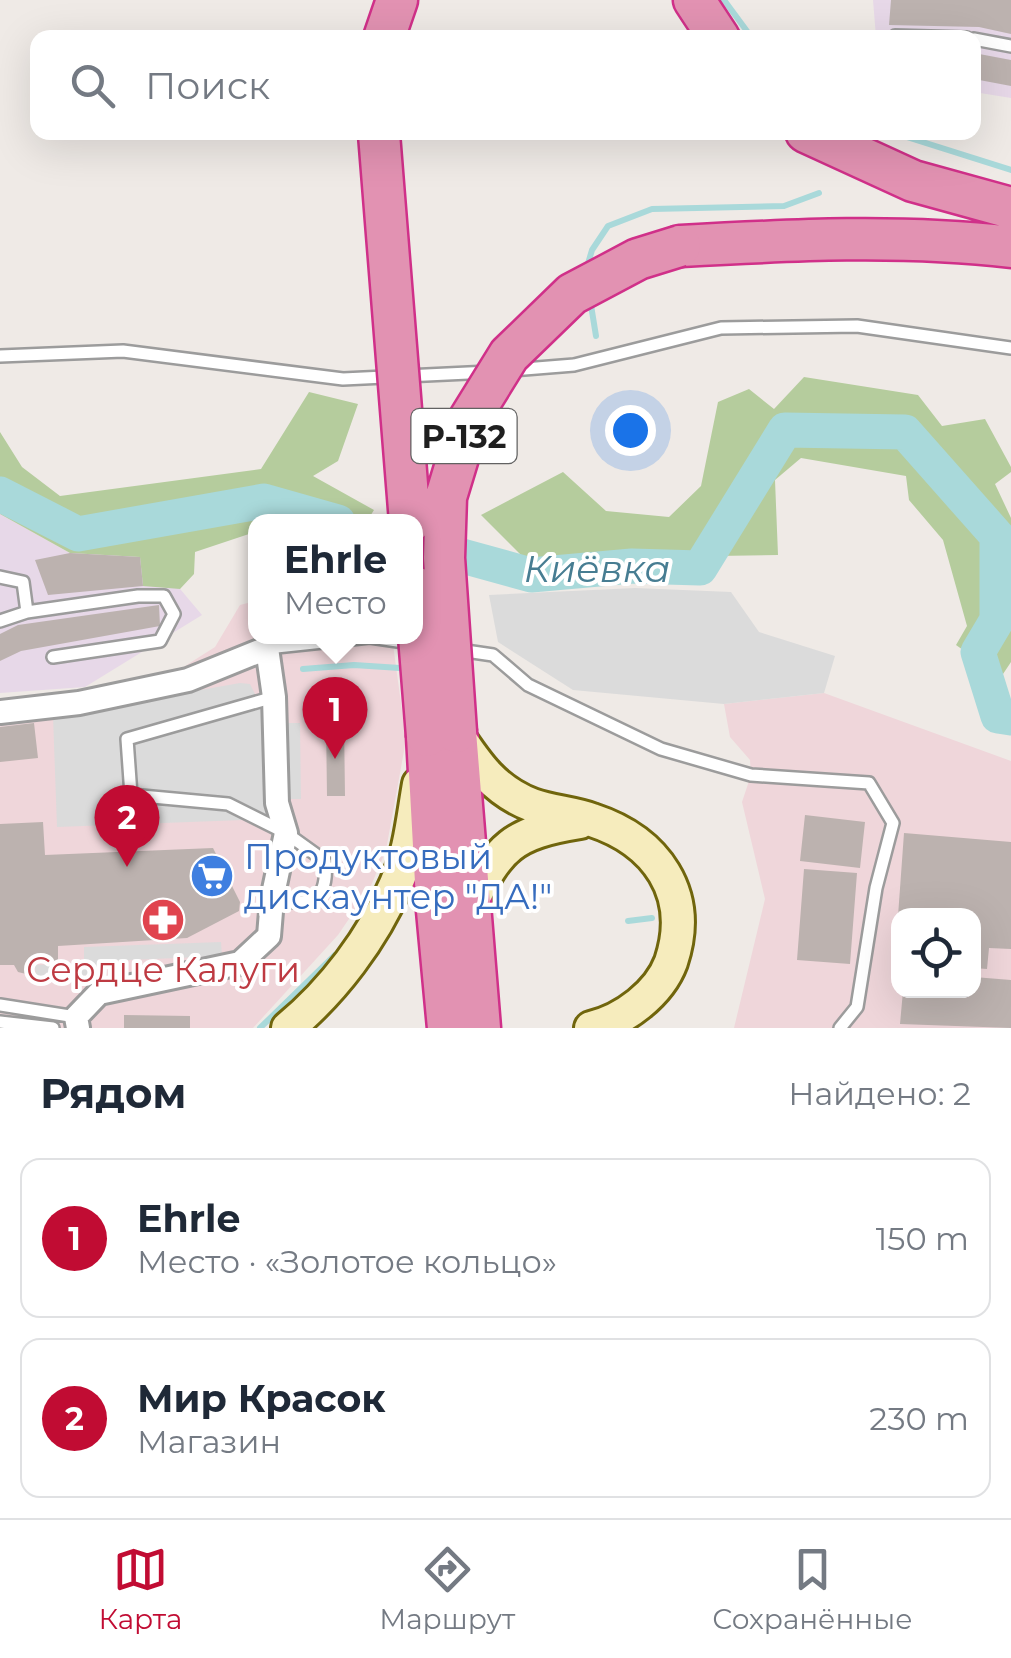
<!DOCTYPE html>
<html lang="ru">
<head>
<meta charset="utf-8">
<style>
	:root { --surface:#fff; --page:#f6f6f7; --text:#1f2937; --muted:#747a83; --line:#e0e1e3; --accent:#c10c33 }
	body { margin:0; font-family:Montserrat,sans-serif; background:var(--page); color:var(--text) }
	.controls { position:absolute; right:30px; bottom:30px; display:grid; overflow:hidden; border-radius:20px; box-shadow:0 10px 40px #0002 }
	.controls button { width:90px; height:90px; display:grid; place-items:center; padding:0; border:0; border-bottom:2px solid var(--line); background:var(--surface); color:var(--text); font:50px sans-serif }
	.you { position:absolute; left:630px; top:430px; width:35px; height:35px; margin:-25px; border:8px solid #fff; border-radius:50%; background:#1a73e8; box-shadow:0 0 0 15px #1a73e833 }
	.badge { display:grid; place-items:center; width:65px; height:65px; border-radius:50%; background:var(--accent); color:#fff; font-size:32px; font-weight:700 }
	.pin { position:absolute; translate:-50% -82px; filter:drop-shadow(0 2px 5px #0008) }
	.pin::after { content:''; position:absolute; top:52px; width:35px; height:30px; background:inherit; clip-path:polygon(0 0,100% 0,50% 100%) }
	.popup { position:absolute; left:248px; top:514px; width:175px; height:130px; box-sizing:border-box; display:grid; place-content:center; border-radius:20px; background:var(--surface); filter:drop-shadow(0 2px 8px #0005); font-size:32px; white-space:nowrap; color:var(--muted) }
	.popup b { font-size:38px; color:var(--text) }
	.popup::after { content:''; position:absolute; left:50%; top:100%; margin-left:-20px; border:20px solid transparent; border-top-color:var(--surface) }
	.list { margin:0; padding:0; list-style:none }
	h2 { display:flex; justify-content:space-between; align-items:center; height:130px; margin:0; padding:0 40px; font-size:42px }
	h2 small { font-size:32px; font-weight:400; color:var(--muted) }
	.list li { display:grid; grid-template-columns:65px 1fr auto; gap:30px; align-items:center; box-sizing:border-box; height:160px; margin:0 20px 20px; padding:0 20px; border:2px solid var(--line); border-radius:20px }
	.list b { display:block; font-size:38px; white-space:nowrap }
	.list p { margin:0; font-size:32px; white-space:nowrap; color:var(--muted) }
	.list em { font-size:32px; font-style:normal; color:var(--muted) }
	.icon { flex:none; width:55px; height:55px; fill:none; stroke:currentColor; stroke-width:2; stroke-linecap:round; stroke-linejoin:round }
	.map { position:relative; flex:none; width:1011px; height:1028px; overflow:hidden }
	.search { position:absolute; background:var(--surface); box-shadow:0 10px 40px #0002; left:30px; right:30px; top:30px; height:110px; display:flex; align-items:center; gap:25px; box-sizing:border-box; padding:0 35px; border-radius:20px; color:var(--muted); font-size:38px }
	.sheet { height:490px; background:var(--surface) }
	nav { display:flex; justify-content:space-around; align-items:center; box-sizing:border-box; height:140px; border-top:2px solid var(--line); background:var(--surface); font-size:28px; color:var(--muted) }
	nav a { display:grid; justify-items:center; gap:5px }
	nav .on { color:var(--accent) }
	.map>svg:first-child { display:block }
	.commercial { fill:#efd6da; fill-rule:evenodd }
	.industrial { fill:#e7d8e8 }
	.forest { fill:#b5cc9d }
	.parking { fill:#dbdbdb }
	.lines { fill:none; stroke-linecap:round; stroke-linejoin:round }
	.stream { stroke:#a9d9da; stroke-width:6 }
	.river { stroke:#a9d9da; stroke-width:35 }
	.building { fill:#bcb2af }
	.lane-casing { stroke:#9c9c9c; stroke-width:16 }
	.street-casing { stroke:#9c9c9c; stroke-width:28 }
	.secondary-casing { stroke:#70650c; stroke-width:38 }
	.highway-casing { stroke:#d03089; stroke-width:45 }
	.lane { stroke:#fff; stroke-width:11 }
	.street { stroke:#fff; stroke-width:22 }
	.secondary { stroke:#f6ecbd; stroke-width:32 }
	.highway { stroke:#e292b2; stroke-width:40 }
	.highway-bridge-casing { stroke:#d03089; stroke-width:45; stroke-linecap:butt }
	.highway-bridge { stroke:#e292b2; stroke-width:40 }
	.labels { text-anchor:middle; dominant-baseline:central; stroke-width:8; stroke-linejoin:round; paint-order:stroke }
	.shield { fill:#fff; stroke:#626262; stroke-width:2.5 }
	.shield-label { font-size:32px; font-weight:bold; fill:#1f1f1f }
	.shop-label { font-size:35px; fill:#366cbe; stroke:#fff; text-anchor:start }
	.health-label { font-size:35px; fill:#be3a42; stroke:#fff }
	.water-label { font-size:38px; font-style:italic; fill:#477d92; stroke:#fff }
</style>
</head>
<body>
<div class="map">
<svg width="1011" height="1028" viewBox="0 0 1011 1028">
	<rect width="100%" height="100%" fill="#efeae6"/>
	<path class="commercial" d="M255,601V636L392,637L406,740L386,850L370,888L338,935L253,1028H0V700L117,689L174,673L215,647L240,605Z
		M824,693L1011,761V1028H734L765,899L742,802L751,775L750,760L730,737L724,704ZM898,916H974V991H898Z"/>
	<path class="industrial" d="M873,0H1011V98L974,92V38L876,37Z
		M0,514L70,553L154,558L202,615L85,687L0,693Z"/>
	<path class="forest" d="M804,377L918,395L942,426L985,419L1011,467V472L995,484L1011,518V662L1001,677L956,645L967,626L943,540L909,500L906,476L801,458L775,480L778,555L525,559L481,515L563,472L606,511L669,517L701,486L718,402L749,389L774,409Z
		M309,392L358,404L338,461L313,476L374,510L367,521L255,522V532L195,552L194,574L180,589L143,586L140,557L70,553L0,514V432L22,467L60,496L261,469Z"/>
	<path class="parking" d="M635,588L731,592L759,632L835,656L824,693L724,704L573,690L498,642L489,595Z
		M240,683L250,684L264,712L267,819L57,827L53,716Z
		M283,723H300L301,799H284Z
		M221,942L222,956L107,961L106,975L36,977L35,965L84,963V947Z"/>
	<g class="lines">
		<path class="stream" d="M724,0L752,38
			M891,132L1011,170
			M587,267L592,250L608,226L652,209L784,206L819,193
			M590,299L596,336
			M303,669L354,665L400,668
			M628,921L652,918
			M260,1028L335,955"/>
		<path class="river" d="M0,494L78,534L264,501L338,522
			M415,543L531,575L632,566L700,568L785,430L905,432L997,536V620L978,652L998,716L1011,718"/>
	</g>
	<path class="building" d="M891,0H1011V34L979,27L889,25Z
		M974,53L1011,60V86L974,79Z
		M70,553L140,557L143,586L48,595L35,560Z
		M159,605L160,626L21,651L0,661V634L18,625Z
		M326,721H344L345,796H327Z
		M34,723L38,758L0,762V727Z
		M805,815L865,822L860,868L800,861Z
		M43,822L45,855L213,848L240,902L239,911L187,938L58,946V962H34L33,970L26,974L18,972L14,965H0V824Z
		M904,833L1011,842V949L989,948L987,969L974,968V916H898Z
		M804,869L857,873L850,964L797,960Z
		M974,977L1011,980V1028L900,1024L903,991H974Z
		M124,1015L190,1016V1028H124Z"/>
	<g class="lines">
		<g class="lane-casing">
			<path id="lane" d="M895,36L967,38
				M974,39L1011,46
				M0,356L123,351L343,379L489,372
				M512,370L574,365L721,328L857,326L1011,348
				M0,577L23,582L27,612L0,621
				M27,612L138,596H164L174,614L160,641L53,657
				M267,648L370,637L411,643
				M459,650L493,655L528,685L661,749L751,775L869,783L893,823L876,888L857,1007L840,1028
				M272,899C308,905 329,906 325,861L286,833L228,804L131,795L127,739L274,697
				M0,1005L76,1017
				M0,1022L53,1028"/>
		</g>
		<g class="street-casing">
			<path id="street" d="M0,712L79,703L188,680L267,648L274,697L277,803L286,833L272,899L269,936L240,963L99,993L76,1017L78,1028"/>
		</g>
		<g class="secondary-casing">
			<path id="secondary" d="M456,733C477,765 495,791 532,805C551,812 573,813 592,820C656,841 694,893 671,962C659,994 624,1020 591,1028
				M469,907C499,846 512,833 580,822
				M288,1028C333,991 373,938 396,884C410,853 413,818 419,784"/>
		</g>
		<g class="highway-casing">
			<path id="highway" d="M694,0L719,38
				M384,38L397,0
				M806,132L913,181L1011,208
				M680,246C791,240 901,234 1011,247
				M456,732L480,1028
				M427,736L436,900L448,1028"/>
		</g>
		<use href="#lane" class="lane"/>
		<use href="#street" class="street"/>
		<use href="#secondary" class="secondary"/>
		<use href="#highway" class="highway"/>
		<g class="highway-bridge-casing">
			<path id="highway-bridge" d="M379,134L410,522
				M415,587L427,736
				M456,732L444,558L446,497L470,418L509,355L572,294L638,259L680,246"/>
		</g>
		<use href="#highway-bridge" class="highway-bridge"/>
	</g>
	<defs>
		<g id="supermarket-disc" transform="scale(2.25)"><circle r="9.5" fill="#3f7fe0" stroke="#fff"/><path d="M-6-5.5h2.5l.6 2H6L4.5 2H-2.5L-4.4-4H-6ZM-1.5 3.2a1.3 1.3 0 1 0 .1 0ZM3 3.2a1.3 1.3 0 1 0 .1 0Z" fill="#fff"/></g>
		<g id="pharmacy-disc" transform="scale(2.25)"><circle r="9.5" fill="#e0444e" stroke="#fff"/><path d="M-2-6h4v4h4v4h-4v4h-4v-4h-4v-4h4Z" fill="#fff"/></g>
	</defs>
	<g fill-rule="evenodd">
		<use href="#supermarket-disc" x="212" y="876"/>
		<use href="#pharmacy-disc" x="163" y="920"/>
	</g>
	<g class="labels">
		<rect class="shield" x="411.5" y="409" width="105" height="54" rx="8"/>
		<g class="shield-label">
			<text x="464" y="436">Р-132</text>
		</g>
		<g class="shop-label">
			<text x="244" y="856">Продуктовый<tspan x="244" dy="40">дискаунтер "ДА!"</tspan></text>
		</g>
		<g class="health-label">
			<text x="163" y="969">Сердце Калуги</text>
		</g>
		<g class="water-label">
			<text x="597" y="568">Киёвка</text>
		</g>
	</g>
</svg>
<div class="controls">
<button><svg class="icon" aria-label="locate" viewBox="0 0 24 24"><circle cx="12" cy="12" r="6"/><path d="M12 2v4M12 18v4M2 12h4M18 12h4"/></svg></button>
</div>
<div class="you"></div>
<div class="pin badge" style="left:335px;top:759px">1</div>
<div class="popup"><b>Ehrle</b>Место</div>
<div class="pin badge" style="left:127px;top:867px">2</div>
<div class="search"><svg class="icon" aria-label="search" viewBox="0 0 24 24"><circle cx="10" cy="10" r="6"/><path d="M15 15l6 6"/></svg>Поиск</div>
</div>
<section class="sheet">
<h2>Рядом<small>Найдено: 2</small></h2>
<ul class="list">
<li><span class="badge">1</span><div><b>Ehrle</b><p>Место · «Золотое кольцо»</p></div><em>150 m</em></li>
<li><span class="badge">2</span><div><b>Мир Красок</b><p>Магазин</p></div><em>230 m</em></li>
</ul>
</section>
<nav>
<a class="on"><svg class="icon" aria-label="map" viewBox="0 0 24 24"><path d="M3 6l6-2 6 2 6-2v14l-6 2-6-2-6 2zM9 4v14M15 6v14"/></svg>Карта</a>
<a><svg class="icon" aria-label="directions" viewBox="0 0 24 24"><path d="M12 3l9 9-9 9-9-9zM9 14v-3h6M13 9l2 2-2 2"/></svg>Маршрут</a>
<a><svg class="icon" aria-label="saved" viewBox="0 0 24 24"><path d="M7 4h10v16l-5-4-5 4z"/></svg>Сохранённые</a>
</nav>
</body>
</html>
